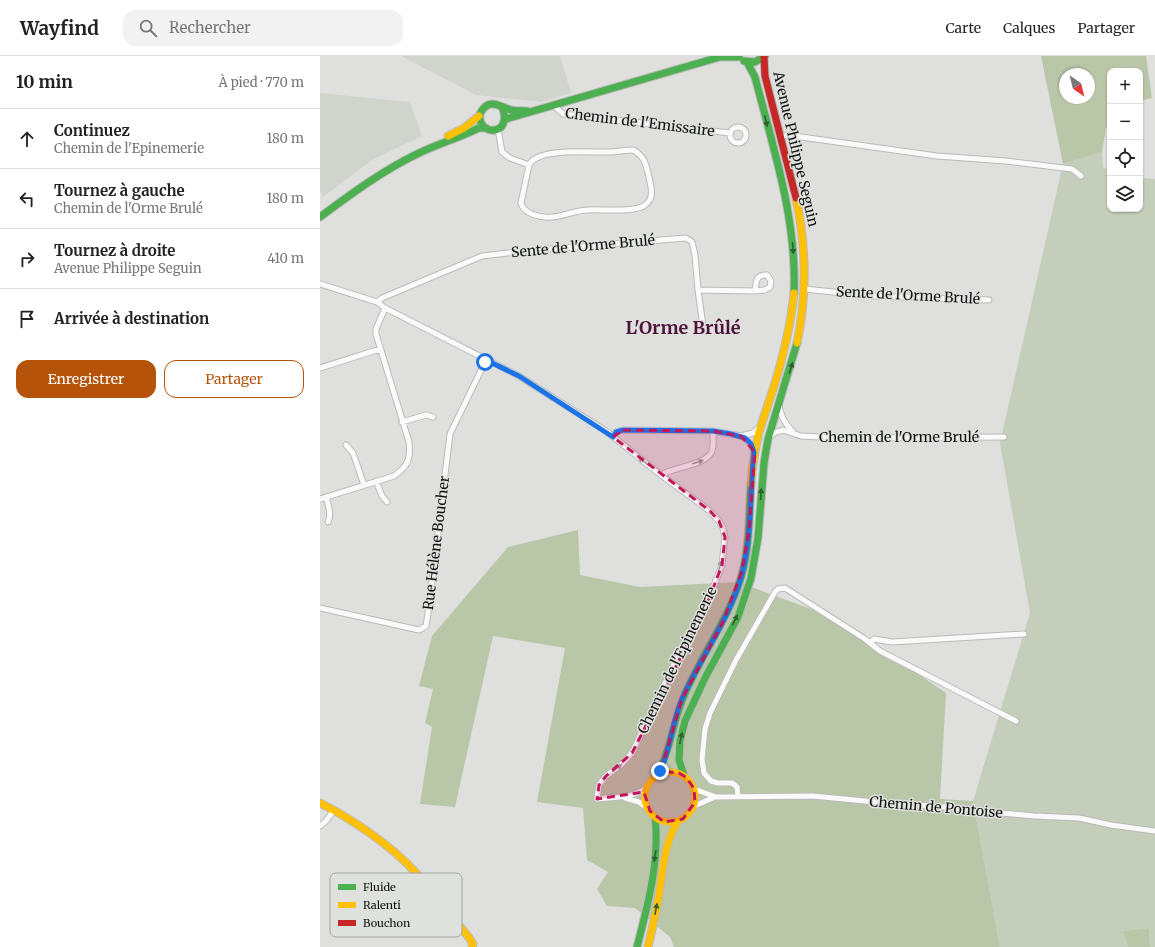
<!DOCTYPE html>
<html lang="fr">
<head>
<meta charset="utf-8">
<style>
	:root { --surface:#fff; --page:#f2f2f2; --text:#222; --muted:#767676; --line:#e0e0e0; --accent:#b45309 }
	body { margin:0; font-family:Merriweather,serif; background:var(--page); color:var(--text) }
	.controls { position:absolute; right:12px; top:12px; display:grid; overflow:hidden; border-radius:8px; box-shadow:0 1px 3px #0004 }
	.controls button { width:36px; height:36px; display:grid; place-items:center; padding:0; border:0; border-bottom:1px solid var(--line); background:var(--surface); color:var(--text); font:20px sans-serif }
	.compass { position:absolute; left:739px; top:12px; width:36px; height:36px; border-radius:50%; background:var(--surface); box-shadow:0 1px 3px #0004; rotate:145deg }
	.stop { position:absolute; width:12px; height:12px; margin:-9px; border:3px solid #1a73e8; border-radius:50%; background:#fff }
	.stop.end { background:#1a73e8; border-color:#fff; box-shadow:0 1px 4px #0008 }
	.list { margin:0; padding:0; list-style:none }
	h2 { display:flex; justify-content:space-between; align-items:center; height:52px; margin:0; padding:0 16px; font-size:17px }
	h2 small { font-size:13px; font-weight:400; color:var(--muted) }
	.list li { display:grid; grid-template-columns:26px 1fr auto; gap:12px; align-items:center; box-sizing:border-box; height:60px; padding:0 16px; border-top:1px solid var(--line) }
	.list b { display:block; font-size:15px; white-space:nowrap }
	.list p { margin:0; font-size:13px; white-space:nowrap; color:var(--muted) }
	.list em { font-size:13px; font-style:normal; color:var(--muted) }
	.actions { display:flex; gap:8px; padding:12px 16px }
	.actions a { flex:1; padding:9px 0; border:1px solid var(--accent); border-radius:12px; text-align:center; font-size:14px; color:var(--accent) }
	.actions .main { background:var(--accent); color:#fff }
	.icon { flex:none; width:22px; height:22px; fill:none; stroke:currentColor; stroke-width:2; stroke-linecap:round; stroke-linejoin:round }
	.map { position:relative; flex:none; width:835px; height:891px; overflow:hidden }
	header { display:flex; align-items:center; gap:24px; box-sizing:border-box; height:56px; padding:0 20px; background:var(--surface); border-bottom:1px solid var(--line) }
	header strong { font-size:19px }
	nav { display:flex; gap:22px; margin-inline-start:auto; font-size:14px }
	.search { width:280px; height:36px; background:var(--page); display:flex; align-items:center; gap:10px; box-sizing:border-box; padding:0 14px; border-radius:12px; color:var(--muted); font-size:15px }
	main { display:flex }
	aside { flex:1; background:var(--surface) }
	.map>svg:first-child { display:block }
	.built { fill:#d1d4cd }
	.green { fill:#c5cdbb }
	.forest { fill:#bac6a8; fill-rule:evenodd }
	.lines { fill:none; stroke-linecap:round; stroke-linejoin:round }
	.street-casing { stroke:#babbb9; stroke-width:7 }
	.fast-casing { stroke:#babbb9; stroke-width:9 }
	.slow-casing { stroke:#babbb9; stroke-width:9 }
	.jam-casing { stroke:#babbb9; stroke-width:9 }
	.street { stroke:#fafafa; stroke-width:5 }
	.fast { stroke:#4caf50; stroke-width:7 }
	.slow { stroke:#ffc107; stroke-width:7 }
	.jam { stroke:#c62828; stroke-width:7 }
	.oneway { fill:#2e6030 }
	.oneway2 { fill:#9c9d9c }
	.route { stroke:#1a73e8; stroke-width:5 }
	.marked { fill:#c2185b; fill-opacity:0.2; stroke:#c2185b; stroke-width:3; stroke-dasharray:8 5; stroke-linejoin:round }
	.labels { text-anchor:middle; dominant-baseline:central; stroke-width:3; stroke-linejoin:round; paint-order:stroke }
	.street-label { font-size:14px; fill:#101110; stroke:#dfe1dd }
	.district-label { font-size:18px; font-weight:bold; fill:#4e1239; stroke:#dfe1dd }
	.key { fill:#dfe1dd; stroke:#a1a3a0; stroke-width:1 }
	.key-label { font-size:11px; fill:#101110 }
</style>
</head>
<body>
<header>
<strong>Wayfind</strong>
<div class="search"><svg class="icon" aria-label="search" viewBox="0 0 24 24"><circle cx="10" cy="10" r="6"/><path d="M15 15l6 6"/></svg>Rechercher</div>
<nav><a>Carte</a><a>Calques</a><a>Partager</a></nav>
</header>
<main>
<aside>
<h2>10 min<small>À pied · 770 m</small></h2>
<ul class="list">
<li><svg class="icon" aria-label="ahead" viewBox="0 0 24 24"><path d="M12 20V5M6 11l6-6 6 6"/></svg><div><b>Continuez</b><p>Chemin de l'Epinemerie</p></div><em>180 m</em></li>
<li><svg class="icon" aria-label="left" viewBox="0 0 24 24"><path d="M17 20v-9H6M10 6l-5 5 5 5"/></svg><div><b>Tournez à gauche</b><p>Chemin de l'Orme Brulé</p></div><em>180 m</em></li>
<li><svg class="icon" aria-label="right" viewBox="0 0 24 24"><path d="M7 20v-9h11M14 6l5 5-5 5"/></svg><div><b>Tournez à droite</b><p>Avenue Philippe Seguin</p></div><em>410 m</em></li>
<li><svg class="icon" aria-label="arrive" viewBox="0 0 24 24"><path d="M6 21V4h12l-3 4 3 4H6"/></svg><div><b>Arrivée à destination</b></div></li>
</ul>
<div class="actions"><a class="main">Enregistrer</a><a>Partager</a></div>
</aside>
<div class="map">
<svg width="835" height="891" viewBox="0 0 835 891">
	<rect width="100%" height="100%" fill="#dfe0de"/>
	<path class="built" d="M81,0H240L251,37L221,46L156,39Z
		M0,37L90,46L102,80L52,104L3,141L0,134Z"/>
	<path class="green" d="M782,96L783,112L790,113V153H820V122L835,123V891H830L829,872L803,875L808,891H680L653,745L710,557L680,387L743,108Z"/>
	<path class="forest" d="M721,0H826L832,42L820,45V15H790V66L786,72L782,96L743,108ZM745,18H769V42H745Z
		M258,474L260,519L320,531L418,526L518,563L626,637L620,743L653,745L680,891H354L350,881L315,852L287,850L277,833L288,816L267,804L263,752L217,746L245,592L173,580L135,751L100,748L112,671L105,667L113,633L99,630L112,580L188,491Z
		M829,872L830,891H808L803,875Z"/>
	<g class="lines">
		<g class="street-casing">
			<path id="street" d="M233,49L243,58L410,77
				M410 79a8 8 0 1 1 16 0a8 8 0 1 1-16 0Z
				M178,73L182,96L190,102L209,109C218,91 271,97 288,96C296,96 305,94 313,94C325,100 326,109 329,121C331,131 335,142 325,149C315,157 281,153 268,154C254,154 239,163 225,161C215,160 204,157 201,147L209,109
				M461,81L467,79L617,100L686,105L752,113L761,120
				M0,228L57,246L65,252L199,320L286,375L341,419L390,455L399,465L403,472L405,481L402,509L385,553L359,598L312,697L301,709L286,720L279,729L277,743C295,741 312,742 327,732
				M484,233L553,240L669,244
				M378,234L383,270
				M57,246L62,242L162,200L205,195L366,182L372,186L375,199L378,234L435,235L445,234L450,231L451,225L447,219C436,218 436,226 435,235
				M0,312L60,293
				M459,348C460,359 465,368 473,376
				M82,366L106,359L113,361
				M421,380L429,386L434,396
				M293,381L296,376L303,374L393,375L421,380L433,377L440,371
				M449,381L454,377L463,374L481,380L519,382L684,381
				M26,389L33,397L44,429
				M341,419C354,411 387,409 392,395C394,389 393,381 393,375
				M56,425L62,440L67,446
				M6,441C8,449 12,458 8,466
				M0,443L74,420C88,410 91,403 89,386L56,278V273L65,252
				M0,552L99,574L106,570L108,557L130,378L166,304
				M550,587L554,583L572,586L704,578
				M374,733L396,741L493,740L555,746L651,753L671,756L714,760L759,762L791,769L835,775
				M418,740L417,731L412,727H398L391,725L384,717L382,704L385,673L390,657L416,604L455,536L458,533L465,532L545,583L560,595L696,665
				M305,742L319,746L327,752
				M374,750L395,741
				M0,770L6,765L14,754"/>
		</g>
		<g class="fast-casing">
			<path id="fast" d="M424,5L435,6L445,0
				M427,6L435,21C453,92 477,162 474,237
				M182,51C186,59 186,72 175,74C163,76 155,62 163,53C171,42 182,52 191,54C196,55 202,55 207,55
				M186,63L400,1H419
				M0,161C31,138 62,115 97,98C117,88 139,82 159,72H166
				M364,719L359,704L360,685L365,665L385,622L418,561L431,522L438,482L444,407L448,383L477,287
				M337,720C350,696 352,670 362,645C379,602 407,566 421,522C430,492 429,459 431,428
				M317,891C328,849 340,804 335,761"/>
		</g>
		<g class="slow-casing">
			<path id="slow" d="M128,80L144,72L159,60
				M476,142C486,189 487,240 477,287
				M431,428C432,411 435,393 439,376C444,360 450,343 455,327C464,297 471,267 474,237
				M325 741a25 25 0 1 1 50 0a25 25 0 1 1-50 0Z
				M0,747C32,763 72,790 96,817C115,838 132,861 150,883L153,888L152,891
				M328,891C332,874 336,857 339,839C343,814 344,787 358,765"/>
		</g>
		<g class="jam-casing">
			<path id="jam" d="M444,1L445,20L476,142"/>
		</g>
		<use href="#street" class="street"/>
		<use href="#fast" class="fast"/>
		<use href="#slow" class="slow"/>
		<use href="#jam" class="jam"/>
	</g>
	<defs><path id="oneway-solid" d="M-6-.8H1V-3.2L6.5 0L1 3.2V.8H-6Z"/></defs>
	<g class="oneway">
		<use href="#oneway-solid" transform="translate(446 65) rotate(76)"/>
		<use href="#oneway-solid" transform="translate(473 192) rotate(86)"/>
		<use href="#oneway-solid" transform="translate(471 312) rotate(-73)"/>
		<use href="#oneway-solid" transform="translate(441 438) rotate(-87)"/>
		<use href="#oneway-solid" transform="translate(415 564) rotate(-64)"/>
		<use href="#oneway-solid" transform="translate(361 682) rotate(-78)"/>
		<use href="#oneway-solid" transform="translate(335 800) rotate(99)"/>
		<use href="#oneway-solid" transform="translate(336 853) rotate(-79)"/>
	</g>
	<g class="oneway2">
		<use href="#oneway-solid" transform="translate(323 405) rotate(-142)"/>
		<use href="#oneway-solid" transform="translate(378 406) rotate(-17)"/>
		<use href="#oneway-solid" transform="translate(400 510) rotate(-74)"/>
		<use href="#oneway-solid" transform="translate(297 712) rotate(-38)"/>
	</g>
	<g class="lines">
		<path class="route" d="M165,306L166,304L199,320L293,381L296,376L303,374L393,375L411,378L425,382L431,388L434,396C429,441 433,488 418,531C404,571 379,605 362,643C352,666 351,692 340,715"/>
	</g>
	<path class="marked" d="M303,374L393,375L421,380L435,396L429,475L422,515L403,566L362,643L341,715L359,717L367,722L374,733L375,746L363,763L344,766L330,755L324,736L277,743L279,729L286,720L312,697L385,553L402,509L405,481L399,465L390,455L293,381Z"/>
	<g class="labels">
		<g class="street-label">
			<text transform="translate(320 66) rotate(7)">Chemin de l'Emissaire</text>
			<text transform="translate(476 93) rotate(77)">Avenue Philippe Seguin</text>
			<text transform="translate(263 190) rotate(-5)">Sente de l'Orme Brulé</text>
			<text transform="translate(588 239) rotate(3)">Sente de l'Orme Brulé</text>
			<text x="579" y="381">Chemin de l'Orme Brulé</text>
			<text transform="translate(116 487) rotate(-83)">Rue Hélène Boucher</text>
			<text transform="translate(357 604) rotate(-64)">Chemin de l'Epinemerie</text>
			<text transform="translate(616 751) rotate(5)">Chemin de Pontoise</text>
		</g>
		<g class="district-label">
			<text x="363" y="271">L'Orme Brûlé</text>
		</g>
	</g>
	<rect x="10" y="817" width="132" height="64" rx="6" class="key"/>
	<rect x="18" y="828" width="18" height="6" fill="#4caf50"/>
	<rect x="18" y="846" width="18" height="6" fill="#ffc107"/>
	<rect x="18" y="864" width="18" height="6" fill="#c62828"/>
	<g class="key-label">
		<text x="43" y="835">Fluide</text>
		<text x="43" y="853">Ralenti</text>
		<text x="43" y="871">Bouchon</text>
	</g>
</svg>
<div class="controls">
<button>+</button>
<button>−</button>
<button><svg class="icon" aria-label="locate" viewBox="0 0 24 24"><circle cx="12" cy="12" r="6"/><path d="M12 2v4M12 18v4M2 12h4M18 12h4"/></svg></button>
<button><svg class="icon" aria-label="layers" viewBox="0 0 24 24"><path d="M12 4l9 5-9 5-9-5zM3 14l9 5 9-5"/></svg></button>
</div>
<svg class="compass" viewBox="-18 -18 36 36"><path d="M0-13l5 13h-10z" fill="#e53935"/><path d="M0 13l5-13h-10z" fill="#767676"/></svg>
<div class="stop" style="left:165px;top:306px"></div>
<div class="stop end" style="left:340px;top:715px"></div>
</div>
</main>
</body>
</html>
